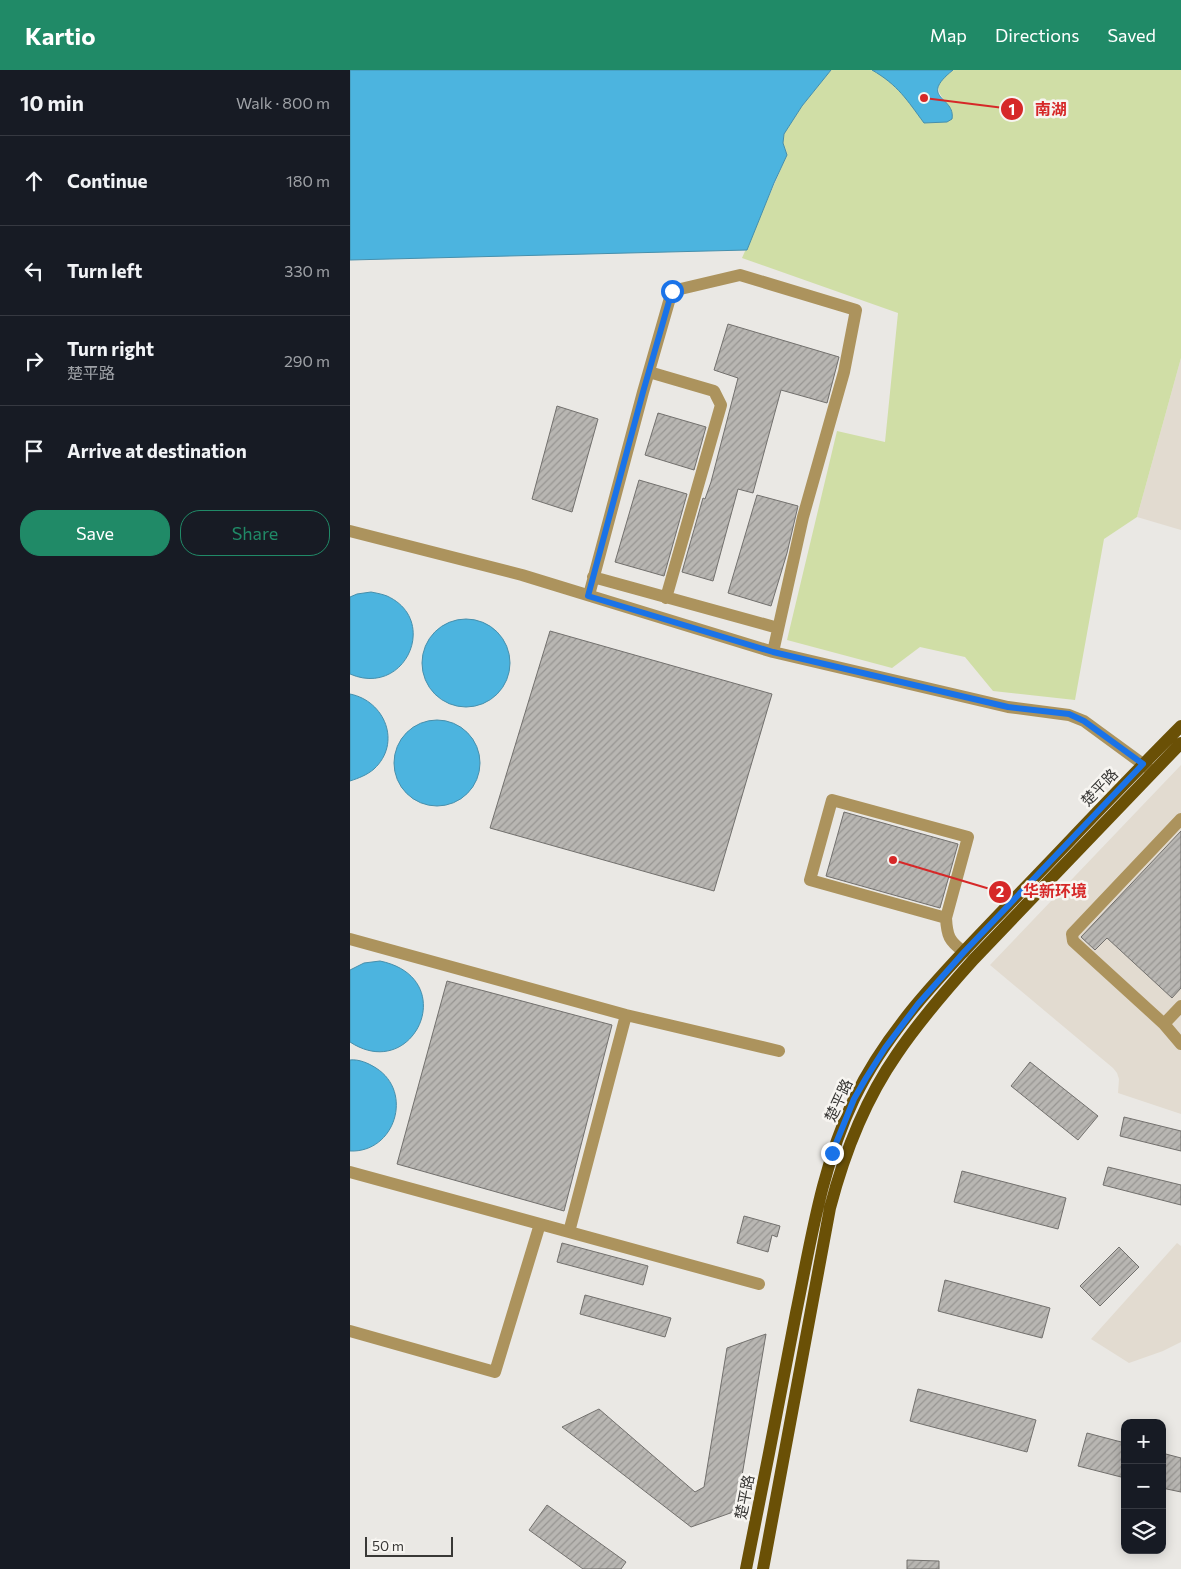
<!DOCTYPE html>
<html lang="en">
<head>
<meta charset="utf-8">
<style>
	:root { --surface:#171b24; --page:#242831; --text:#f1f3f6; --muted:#9ea1a6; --line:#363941; --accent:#208a67 }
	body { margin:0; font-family:Commissioner,"Noto Sans SC",sans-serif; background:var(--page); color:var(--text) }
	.controls { position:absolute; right:15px; bottom:15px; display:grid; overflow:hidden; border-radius:10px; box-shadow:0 2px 12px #0003 }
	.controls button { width:45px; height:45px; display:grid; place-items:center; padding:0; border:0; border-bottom:1px solid var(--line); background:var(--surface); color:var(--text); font:25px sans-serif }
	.scale { position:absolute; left:15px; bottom:12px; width:88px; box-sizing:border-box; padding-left:5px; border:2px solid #393836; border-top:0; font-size:14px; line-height:18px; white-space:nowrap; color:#393836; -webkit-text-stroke:4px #f7f5f1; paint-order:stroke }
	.stop { position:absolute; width:15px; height:15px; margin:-11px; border:4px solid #1a73e8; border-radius:50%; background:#fff }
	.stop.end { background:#1a73e8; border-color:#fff; box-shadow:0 1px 5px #0008 }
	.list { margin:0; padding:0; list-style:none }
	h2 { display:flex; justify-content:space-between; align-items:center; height:65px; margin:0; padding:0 20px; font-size:21px }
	h2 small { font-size:16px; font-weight:400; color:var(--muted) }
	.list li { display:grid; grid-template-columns:32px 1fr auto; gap:15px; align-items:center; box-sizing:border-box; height:90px; padding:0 20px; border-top:1px solid var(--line) }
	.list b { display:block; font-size:19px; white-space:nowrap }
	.list p { margin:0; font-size:16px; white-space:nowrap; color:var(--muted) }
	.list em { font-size:16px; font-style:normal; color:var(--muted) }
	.actions { display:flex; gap:10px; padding:15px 20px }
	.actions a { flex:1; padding:11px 0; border:1px solid var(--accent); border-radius:20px; text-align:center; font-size:18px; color:var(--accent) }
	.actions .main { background:var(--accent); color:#fff }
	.icon { flex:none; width:28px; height:28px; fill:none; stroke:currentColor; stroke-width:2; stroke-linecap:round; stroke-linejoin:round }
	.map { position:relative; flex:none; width:831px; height:1499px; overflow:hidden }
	header { display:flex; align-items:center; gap:30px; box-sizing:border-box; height:70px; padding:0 25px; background:var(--accent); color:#fff }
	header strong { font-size:24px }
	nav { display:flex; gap:28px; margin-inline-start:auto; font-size:18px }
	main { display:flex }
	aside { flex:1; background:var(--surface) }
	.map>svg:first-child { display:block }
	.built { fill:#e2dbd0 }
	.grass { fill:#d0dea6 }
	.water { fill:#4cb4df; stroke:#468fac }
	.building { fill:url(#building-hatch); stroke:#72706d }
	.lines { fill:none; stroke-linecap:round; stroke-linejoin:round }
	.minor { stroke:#ac935d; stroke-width:12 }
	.major { stroke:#6a5006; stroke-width:12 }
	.route { stroke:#1a73e8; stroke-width:6 }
	.labels { text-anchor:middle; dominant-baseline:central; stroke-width:5; stroke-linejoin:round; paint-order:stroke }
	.street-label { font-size:15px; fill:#393836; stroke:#f7f5f1 }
	.leader { fill:none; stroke:#d62828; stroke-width:2 }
	.callout-dot { fill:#d62828; stroke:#f7f5f1; stroke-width:2 }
	.mark-label { font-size:15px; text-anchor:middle; font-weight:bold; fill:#fff }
	.callout-label { font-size:16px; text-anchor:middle; font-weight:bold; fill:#d62828; stroke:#f7f5f1; stroke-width:5; stroke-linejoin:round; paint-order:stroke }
</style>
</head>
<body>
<header>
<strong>Kartio</strong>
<nav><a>Map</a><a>Directions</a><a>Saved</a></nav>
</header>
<main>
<aside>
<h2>10 min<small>Walk · 800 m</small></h2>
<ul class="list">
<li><svg class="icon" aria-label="ahead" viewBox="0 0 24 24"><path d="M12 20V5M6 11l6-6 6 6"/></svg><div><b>Continue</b></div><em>180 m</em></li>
<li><svg class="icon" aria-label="left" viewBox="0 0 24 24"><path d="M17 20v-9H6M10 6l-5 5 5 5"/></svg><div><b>Turn left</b></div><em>330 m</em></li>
<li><svg class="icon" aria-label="right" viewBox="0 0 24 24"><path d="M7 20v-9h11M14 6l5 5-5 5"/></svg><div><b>Turn right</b><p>楚平路</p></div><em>290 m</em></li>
<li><svg class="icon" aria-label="arrive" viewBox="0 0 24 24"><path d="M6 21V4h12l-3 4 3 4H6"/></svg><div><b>Arrive at destination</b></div></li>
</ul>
<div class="actions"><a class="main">Save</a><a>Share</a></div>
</aside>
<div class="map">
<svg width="831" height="1499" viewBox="0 0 831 1499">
	<defs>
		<pattern id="building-hatch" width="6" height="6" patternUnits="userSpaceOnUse" patternTransform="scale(1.25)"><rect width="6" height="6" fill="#b8b6b2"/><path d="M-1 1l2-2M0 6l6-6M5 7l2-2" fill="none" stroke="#979592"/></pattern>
	</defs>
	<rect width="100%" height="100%" fill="#eae8e4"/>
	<path class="built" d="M831,288V460L787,447Z
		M831,695V1044L768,1023L769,1009L767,1003L763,998L640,895Z
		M827,1173L831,1176V1272L813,1281L779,1293L741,1269Z"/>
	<path class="grass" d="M481,0C494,0 508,0 521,0C534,2 549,19 557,29L598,35C584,18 585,14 603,0H831V288L787,447L754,469L725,630L643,621L615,587L570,577L542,598L437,570L487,361L535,372L548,243L392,188L437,85L433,73L434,64L452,36Z"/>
	<path class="water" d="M0,0H481L452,36L434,64L433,73L437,85L424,113L397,180L0,190Z
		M522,0H603C567,29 606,26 602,49L597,52L574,53C557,30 548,15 522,0Z
		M21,522C26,523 32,524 37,526C90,550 55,628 0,604V527L7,524Z
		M72 593a44 44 0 1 1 88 0a44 44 0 1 1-88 0Z
		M0,624C35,631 52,673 24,699C17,705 9,708 0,711Z
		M44 693a43 43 0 1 1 86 0a43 43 0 1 1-86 0Z
		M30,891C112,908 64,1014 0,972V900L14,893Z
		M0,990C9,989 18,993 26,998C64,1022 45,1083 0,1081Z"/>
	<path class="building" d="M378,254L489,287L477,333L431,320L403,423L388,419L363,511L332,502L353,428L355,429L361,412L388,308L364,300Z
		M207,336L248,349L222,442L182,429Z
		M308,343L356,357L344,400L295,385Z
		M289,410L337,424L314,506L265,492Z
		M407,425L448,436L437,483L421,536L378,523Z
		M200,561L422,624L364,821L140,758Z
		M494,742L608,774L590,838L476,806Z
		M831,761V918L822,928L757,868L745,880L731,867Z
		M97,911L262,955L214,1141L47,1094Z
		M680,992L748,1046L728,1070L661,1016Z
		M774,1047L831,1061V1081L770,1066Z
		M758,1097L831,1115V1135L753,1115Z
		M612,1101L716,1128L708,1159L604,1132Z
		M394,1146L430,1156L427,1167L422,1165L418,1182L387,1173Z
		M212,1173L298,1196L293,1215L207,1192Z
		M769,1177L789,1197L750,1236L730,1216Z
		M595,1210L700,1238L692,1268L588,1241Z
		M235,1225L321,1248L315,1267L230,1244Z
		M416,1264L386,1441L341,1457L212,1357L249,1339L345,1422L354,1417L377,1278Z
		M568,1319L686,1350L677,1382L560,1351Z
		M737,1363L775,1373V1408L728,1396Z
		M812,1383L831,1388V1422L812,1418Z
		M197,1435L276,1492L271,1499H233L179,1460Z
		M557,1490L589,1491V1499H557Z"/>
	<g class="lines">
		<path class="minor" d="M299,302L364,321L371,335L316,528
			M0,461L172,505L423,582L658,637L719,645L734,651L801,700
			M243,507L428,558
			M239,525L293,322L322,221L390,205L506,240L494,302L453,447L423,582
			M482,730L618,767L596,848L460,810Z
			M831,749L722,864L723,871L814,954L831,974
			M596,848C597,866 599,871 614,882
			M0,869L276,945L429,981
			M814,954L831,936
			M0,1102L409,1214
			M219,1162L276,945
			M0,1261L145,1302L190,1154"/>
		<path class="major" d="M396,1499C413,1414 430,1328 446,1243C461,1170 472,1096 504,1029C541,952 605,891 663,830C719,772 774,713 831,656
			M413,1499L480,1138C494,1084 515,1030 547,984C570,950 597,919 624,889L831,673"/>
	</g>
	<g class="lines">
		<path class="route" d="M322,221L293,322L238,526L423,582L658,637L719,644L734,651L793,694L614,882L568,934L535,978L516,1008L504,1029L482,1083"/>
	</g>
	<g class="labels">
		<g class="street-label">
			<text transform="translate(749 717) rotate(-46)">楚平路</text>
			<text transform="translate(488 1030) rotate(-65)">楚平路</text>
			<text transform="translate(394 1427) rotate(-79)">楚平路</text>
		</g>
	</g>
	<path class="leader" d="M574 28L662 39M543 790L650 822"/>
	<g class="callout-dot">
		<circle cx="574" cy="28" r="5"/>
		<circle cx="543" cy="790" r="5"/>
		<circle cx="662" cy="39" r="12"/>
		<circle cx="650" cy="822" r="12"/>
	</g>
	<g class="mark-label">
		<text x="662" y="45">1</text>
		<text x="650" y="827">2</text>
	</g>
	<g class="callout-label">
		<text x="701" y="45">南湖</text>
		<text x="705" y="827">华新环境</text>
	</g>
</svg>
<div class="controls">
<button>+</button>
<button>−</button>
<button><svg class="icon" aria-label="layers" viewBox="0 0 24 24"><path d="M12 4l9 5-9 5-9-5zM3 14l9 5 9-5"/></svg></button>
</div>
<div class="scale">50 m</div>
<div class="stop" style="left:322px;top:221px"></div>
<div class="stop end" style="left:482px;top:1083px"></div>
</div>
</main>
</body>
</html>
